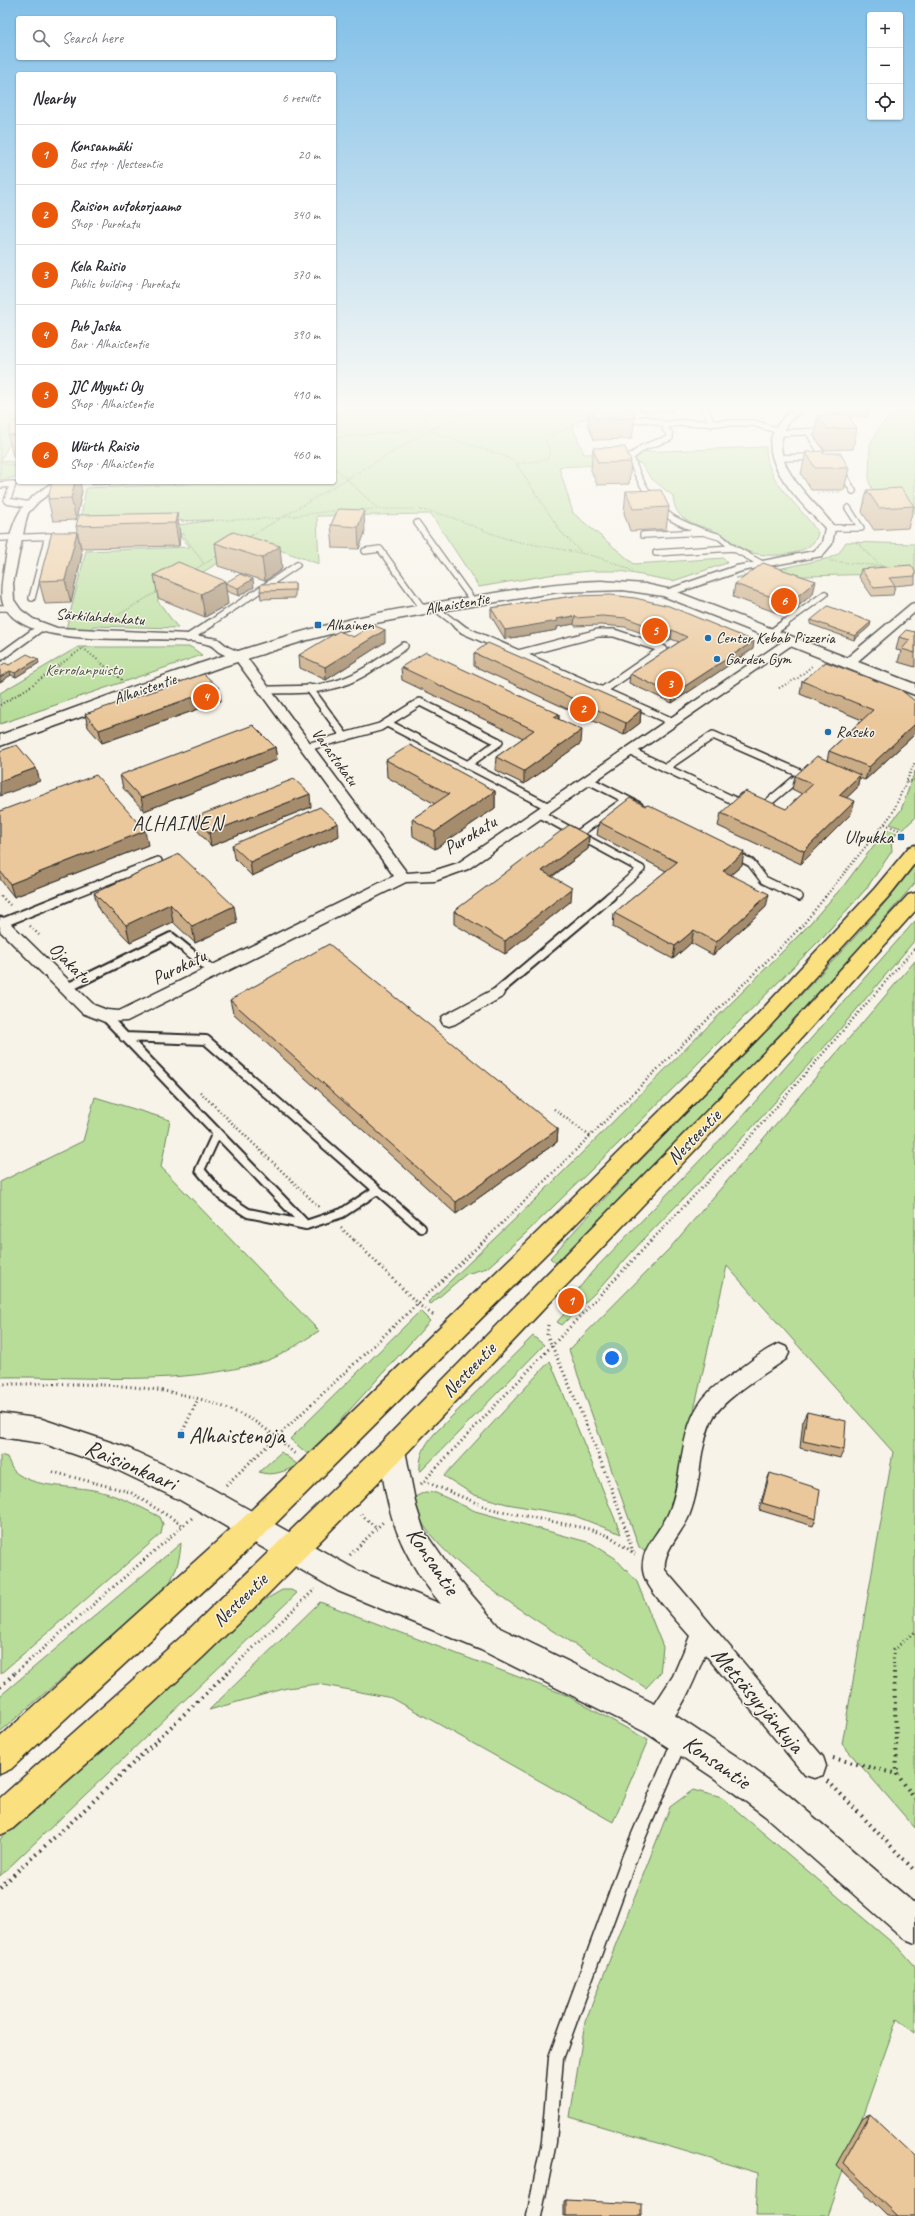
<!DOCTYPE html>
<html lang="en">
<head>
<meta charset="utf-8">
<style>
	:root { --surface:#fff; --page:#f7f7f7; --text:#2b2b33; --muted:#7c7c81; --line:#e1e1e2; --accent:#ea580c }
	body { margin:0; font-family:Caveat,sans-serif; background:var(--page); color:var(--text) }
	.controls { position:absolute; right:12px; top:12px; display:grid; overflow:hidden; border-radius:4px; box-shadow:0 1px 3px #0004 }
	.controls button { width:36px; height:36px; display:grid; place-items:center; padding:0; border:0; border-bottom:1px solid var(--line); background:var(--surface); color:var(--text); font:20px sans-serif }
	.you { position:absolute; left:612px; top:1358px; width:14px; height:14px; margin:-10px; border:3px solid #fff; border-radius:50%; background:#1a73e8; box-shadow:0 0 0 6px #1a73e833 }
	.badge { display:grid; place-items:center; width:26px; height:26px; border-radius:50%; background:var(--accent); color:#fff; font-size:13px; font-weight:700 }
	.pin { position:absolute; translate:-50% -50%; border:2px solid #fff; box-shadow:0 1px 4px #0006 }
	.list { margin:0; padding:0; list-style:none }
	h2 { display:flex; justify-content:space-between; align-items:center; height:52px; margin:0; padding:0 16px; font-size:17px }
	h2 small { font-size:13px; font-weight:400; color:var(--muted) }
	.list li { display:grid; grid-template-columns:26px 1fr auto; gap:12px; align-items:center; box-sizing:border-box; height:60px; padding:0 16px; border-top:1px solid var(--line) }
	.list b { display:block; font-size:15px; white-space:nowrap }
	.list p { margin:0; font-size:13px; white-space:nowrap; color:var(--muted) }
	.list em { font-size:13px; font-style:normal; color:var(--muted) }
	.icon { flex:none; width:22px; height:22px; fill:none; stroke:currentColor; stroke-width:2; stroke-linecap:round; stroke-linejoin:round }
	.map { position:relative; flex:none; width:915px; height:2216px; overflow:hidden }
	.search { position:absolute; background:var(--surface); box-shadow:0 1px 3px #0004; left:16px; top:16px; width:320px; height:44px; display:flex; align-items:center; gap:10px; box-sizing:border-box; padding:0 14px; border-radius:4px; color:var(--muted); font-size:15px }
	.panel { position:absolute; background:var(--surface); box-shadow:0 1px 3px #0004; left:16px; top:72px; width:320px; height:412px; border-radius:4px }
	.map>svg:first-child { display:block }
	.green { fill:#b7dd99; stroke:#718462 }
	.lines { fill:none; stroke-linecap:round; stroke-linejoin:round }
	.lane-far3-casing { stroke:#2b2b2b; stroke-width:8 }
	.lane-far2-casing { stroke:#2b2b2b; stroke-width:10 }
	.lane-far1-casing { stroke:#2b2b2b; stroke-width:12 }
	.lane-casing { stroke:#2b2b2b; stroke-width:17 }
	.street-casing { stroke:#2b2b2b; stroke-width:3 }
	.secondary-casing { stroke:#2b2b2b; stroke-width:3 }
	.primary-casing { stroke:#2b2b2b; stroke-width:3 }
	.path-far4 { stroke:#2b2b2b; stroke-width:1.5; stroke-dasharray:0.5 2; stroke-linecap:butt }
	.path-far3 { stroke:#2b2b2b; stroke-width:2; stroke-dasharray:1 2.5; stroke-linecap:butt }
	.path-far2 { stroke:#2b2b2b; stroke-width:2.5; stroke-dasharray:1 3; stroke-linecap:butt }
	.path-far1 { stroke:#2b2b2b; stroke-width:3; stroke-dasharray:1 3.5; stroke-linecap:butt }
	.path { stroke:#2b2b2b; stroke-width:4; stroke-dasharray:1.5 4.5; stroke-linecap:butt }
	.lane-far3 { stroke:#f7f3e8; stroke-width:5.5 }
	.lane-far2 { stroke:#f7f3e8; stroke-width:7 }
	.lane-far1 { stroke:#f7f3e8; stroke-width:8 }
	.lane { stroke:#f7f3e8; stroke-width:14 }
	.street { fill:#f7f3e8; fill-rule:evenodd }
	.secondary { fill:#f7f3e8; fill-rule:evenodd }
	.primary { fill:#fbe080; fill-rule:evenodd }
	.wall { fill:#caac86; stroke:#2b2b2b }
	.shaded-wall { fill:#a48c6d; stroke:#2b2b2b }
	.building { fill:#ebc89c; stroke:#2b2b2b }
	.poi-dot { fill:#1f6fb2; stroke:#f7f3e8; stroke-width:1.5 }
	.labels { text-anchor:middle; dominant-baseline:central; stroke-width:3; stroke-linejoin:round; paint-order:stroke }
	.far-street-label { font-size:16px; fill:#2b2b2b; stroke:#f7f3e8 }
	.far-poi-label { font-size:16px; fill:#2b2b2b; stroke:#f7f3e8; text-anchor:start }
	.far-park-label { font-size:16px; fill:#4e5846; stroke:#f7f3e8 }
	.street-label { font-size:19px; fill:#2b2b2b; stroke:#f7f3e8 }
	.poi-label { font-size:19px; fill:#2b2b2b; stroke:#f7f3e8; text-anchor:end }
	.neighbourhood-label { font-size:20px; letter-spacing:1px; fill:#2b2b2b; stroke:#f7f3e8 }
	.near-poi-label { font-size:23px; fill:#2b2b2b; stroke:#f7f3e8; text-anchor:start }
	.near-street-label { font-size:23px; fill:#2b2b2b; stroke:#f7f3e8 }
</style>
</head>
<body>
<div class="map">
<svg width="915" height="2216" viewBox="0 0 915 2216">
	<rect width="100%" height="100%" fill="#f7f3e8"/>
	<filter id="ink" filterUnits="userSpaceOnUse"><feTurbulence type="fractalNoise" baseFrequency=".025" numOctaves="2"/><feDisplacementMap in="SourceGraphic" scale="8" xChannelSelector="R" yChannelSelector="G"/><feConvolveMatrix kernelMatrix="1 2 1 2 8 2 1 2 1" color-interpolation-filters="sRGB"/></filter>
	<g filter="url(#ink)">
		<path class="green" d="M0,406H18V427L1,460L18,463V477L0,480Z
			M334,406H611L572,425L584,454L766,447C766,484 800,504 818,533C814,557 765,559 747,551C737,547 730,539 721,534C700,523 675,526 673,496L652,479L640,463L559,467L573,513L634,564L724,558L727,563L673,581L620,571H590L549,575L479,587L431,514L317,516L319,564L254,541L157,600L178,628L93,626L89,631L66,629L86,551L190,547L171,526L214,520L80,522L86,488L187,484V482H334Z
			M901,406H915V513L874,493L869,482L870,444L881,425Z
			M846,542L915,544V573L735,578L830,558L839,553Z
			M78,647H191L202,655L0,724V693Z
			M915,771V818L903,829L890,824L901,810Z
			M886,829L897,833L891,841L892,851L866,889L821,939L622,1140L525,1234L487,1268L466,1274L431,1304L428,1302L537,1198L804,930L845,884Z
			M915,865V883L859,948L730,1088L556,1263L550,1258C630,1168 716,1084 799,997C839,954 880,912 915,865Z
			M915,921V940L836,1034L749,1131L641,1242L600,1288L562,1325L557,1322L581,1295L576,1292L592,1272L737,1122Z
			M915,961V1828L842,1744L893,1452L727,1266L659,1563L639,1547L569,1350L669,1249Z
			M95,1097L170,1120L161,1167L319,1331C302,1341 284,1355 266,1361C180,1387 88,1376 0,1377V1182L83,1141Z
			M420,1311L430,1321L309,1455L290,1439Z
			M533,1336L544,1345L420,1472C419,1456 424,1446 434,1434Z
			M550,1361L621,1534L575,1516L507,1504L474,1495L444,1476Z
			M281,1452L298,1465C286,1471 272,1477 259,1472Z
			M0,1455L7,1457C9,1461 11,1468 14,1471C34,1489 73,1485 98,1491C119,1496 141,1507 160,1517L163,1524L161,1534L0,1674Z
			M425,1492L436,1493L475,1511L591,1543L615,1558L637,1582L663,1647L660,1673L646,1688C601,1659 407,1554 415,1497Z
			M181,1543C180,1560 176,1571 168,1586L0,1732V1696Z
			M282,1590H291L297,1593L0,1876V1839L263,1601Z
			M320,1602L566,1695L648,1740L613,1822L392,1698L318,1684L287,1688L209,1710Z
			M693,1790L722,1798L902,1951L915,1966V2033L897,2019L827,2216H756L758,2173L570,2117L585,2022L670,1807Z"/>
		<g class="lines">
			<g class="lane-far3-casing">
				<path id="lane-far3" d="M704,406L712,424
					M826,406L835,418
					M624,421L647,419L667,425
					M779,433L825,431
					M809,433L823,456
					M777,458L816,457
					M841,470L853,491
					M0,485L13,484L7,501L30,505
					M417,523L473,601
					M830,528H861L848,508
					M703,532C693,528 682,524 672,518C653,505 637,479 631,457L644,447L670,438V434L665,429L667,425L676,423H753L780,431
					M643,535L703,532L720,537L733,548L762,564
					M0,538L91,535
					M365,551L380,549L424,610
					M656,553L733,548
					M32,598L48,536
					M0,608H13
					M435,608L456,624
					M209,624L297,565
					M784,624L825,594"/>
			</g>
			<g class="lane-far2-casing">
				<path id="lane-far2" d="M455,623L464,630L673,722
					M770,634L785,623
					M188,638L211,623
					M518,654L598,633H614L663,649L602,691
					M0,657L40,628
					M309,688L345,737
					M265,690C288,689 311,691 333,685C359,679 382,660 404,646
					M387,723L549,807
					M307,747L380,727L420,702L499,742L467,765
					M630,751L737,802L743,797
					M665,768L713,735L802,774L764,806L760,805
					M588,780L639,806
					M540,814L641,869L609,897
					M578,834L626,800
					M732,853L751,863L764,880L799,897
					M66,897L158,861"/>
			</g>
			<g class="lane-far1-casing">
				<path id="lane-far1" d="M2,923L69,896
					M67,988L171,937L214,972
					M496,993L611,896
					M105,1016L306,1225
					M124,1037L206,1040L421,1228
					M217,1133L200,1170L222,1196L248,1213L306,1225L342,1213L377,1190"/>
			</g>
			<g class="lane-casing">
				<path id="lane" d="M534,2216L549,2142L556,2058L630,1856L679,1742"/>
			</g>
			<g class="street-casing">
				<path id="street" d="M797,406H807C802,412 793,416 789,423C761,462 816,500 835,528L832,544L822,556L742,571L671,595H663L661,593L663,591L736,566L814,551L822,543L825,528C806,508 762,467 772,436C777,422 787,414 797,406Z
					M54,482H66L39,501L28,513L26,520L13,583L14,600L21,610L33,619L57,628L188,634L218,639L228,647L244,654L407,873L433,871L458,863L786,639L790,638L796,642L468,869L435,881L406,882L127,1021L105,1022L82,1013L0,931V917L5,918L94,1005L107,1010L119,1011L394,876L236,660C230,657 224,655 219,652C216,650 213,646 210,645C164,629 19,658 2,600C0,587 4,570 6,557C13,518 18,503 54,482Z
					M915,603V612L851,667H843L841,664L843,661L911,604Z
					M496,988L502,989L504,993L502,997L455,1024L449,1026L443,1024L441,1020L443,1016Z
					M779,1344L786,1347L789,1353L786,1359C765,1374 725,1397 713,1418C707,1428 705,1441 702,1453C699,1474 697,1496 689,1516C682,1533 662,1551 665,1570L823,1757L826,1766L823,1775L814,1778L805,1775L705,1654C696,1676 678,1724 656,1733L648,1729L644,1721L673,1676L690,1636C678,1622 648,1590 644,1575C637,1550 661,1532 669,1512C685,1473 677,1424 709,1392C716,1384 727,1379 736,1372C749,1363 763,1350 779,1344Z"/>
			</g>
			<g class="secondary-casing">
				<path id="secondary" d="M601,581L645,584L672,590L915,684V695L663,596L623,590L558,592L435,612L360,626L304,641L218,668L0,746V735C112,695 223,651 339,622C384,611 431,603 477,596C518,589 559,582 601,581Z
					M0,1413L42,1419L128,1448L200,1482L358,1571L441,1604C408,1564 391,1529 383,1477C381,1464 377,1453 383,1441L392,1438L401,1441L405,1450L416,1506L424,1531L453,1573L500,1628L667,1710L736,1756L787,1794L915,1904V1943L903,1938L765,1816L714,1778L645,1732L481,1650L338,1591L180,1500L111,1467L42,1443L0,1437Z"/>
			</g>
			<g class="primary-casing">
				<path id="primary" d="M915,845V863L889,896L770,1026L570,1230L263,1536L11,1769L0,1774V1737L243,1518L554,1216L756,1016L875,888L909,847Z
					M915,893V911L797,1043L401,1459L263,1599L202,1658L108,1745L11,1830L0,1835V1798L181,1637L383,1441L783,1033L908,895Z"/>
			</g>
			<path class="path-far4" d="M15,406L18,408
				M426,406V428L440,435L502,455L515,462L561,532L580,551
				M0,437L18,421
				M334,438L426,428
				M0,462L18,467
				M517,464L547,459L550,452L546,441C558,429 574,425 590,423
				M334,467L378,509H414
				M817,493L840,492
				M351,510L378,509
				M419,510C451,513 478,530 508,539C551,550 594,550 634,572
				M284,517L340,510
				M176,522L279,518
				M177,533L183,534L204,564
				M247,538L430,430L482,406
				M856,541L882,567
				M830,561L889,567
				M194,570L219,555
				M110,620L160,590"/>
			<path class="path-far3" d="M83,648L122,680
				M779,688L798,678L813,665
				M0,705L28,688L83,648
				M907,782L915,780
				M885,824L905,833
				M0,896L2,897
				M825,897L892,814L915,762"/>
			<path class="path-far2" d="M1,896L10,905
				M30,926L39,935
				M200,1092L319,1207
				M554,1109L591,1137
				M341,1228L355,1241
				M484,1241L801,927L826,896
				M651,1241L751,1136L915,948"/>
			<path class="path-far1" d="M354,1240L419,1305L433,1315
				M548,1325L547,1335C579,1406 610,1478 633,1552
				M0,1384C84,1384 176,1379 252,1420C268,1429 282,1442 295,1454
				M181,1435L198,1399
				M53,1472L130,1492L184,1526
				M424,1481L491,1509L589,1529L611,1537L635,1554
				M421,1484L652,1240
				M226,1485L485,1240
				M361,1514L377,1529
				M350,1555L383,1522
				M15,1673L192,1518
				M227,1673L315,1589
				M894,1673L893,1650L915,1632"/>
			<path class="path" d="M894,1672L897,1774L915,1799
				M0,1687L16,1672
				M833,1758L897,1774
				M828,1781L915,1871
				M0,1887L78,1816L228,1672"/>
			<use href="#lane-far3" class="lane-far3"/>
			<use href="#lane-far2" class="lane-far2"/>
			<use href="#lane-far1" class="lane-far1"/>
			<use href="#lane" class="lane"/>
			<use href="#street" class="street"/>
			<use href="#secondary" class="secondary"/>
			<use href="#primary" class="primary"/>
		</g>
		<path class="wall" d="M589,406H629L635,418L632,439L594,440L588,425Z
			M638,406H673V411L642,412Z
			M832,406H870L868,416L849,417L857,428L853,449L824,450L814,436L818,415L839,414Z
			M18,421V457H13L8,435Z
			M593,448L631,462L629,484L597,485L591,470Z
			M806,452L823,453L849,468L844,490H811L801,474Z
			M90,482H184L91,485Z
			M867,490L914,506L908,528L874,530L862,512Z
			M82,491L76,520L53,521L48,499Z
			M626,491L669,507L666,529L630,531L624,513Z
			M338,509L365,532L359,549L333,548L331,525Z
			M177,513L180,535L179,546L81,548L76,526Z
			M233,532L282,569L265,581L218,566L215,543Z
			M82,554L71,603L45,604L39,581Z
			M861,569L915,571V584L894,586H895L893,595L872,596L859,577Z
			M154,575L228,604L205,617L158,598Z
			M225,583L254,587L239,596L226,591Z
			M295,583V598L261,599L260,591Z
			M735,584L813,594L786,616L733,597Z
			M574,596L753,649L672,703L629,683L630,674L679,642L671,639L667,642L625,627L601,625L575,626L574,624L557,627V630L505,639L491,616V608Z
			M811,620L870,626L854,640L810,624Z
			M915,632V667L898,662L901,651L896,650L899,637Z
			M353,637L385,642L326,680L300,668L299,655Z
			M474,653L641,710L640,723L624,735L474,666Z
			M826,662L914,735L865,780L859,778L857,788L846,798L851,814L801,864L718,826L721,813L786,809L802,794L792,789L795,776L827,761L829,751L862,720L800,694L802,681Z
			M39,663L16,677L11,675L0,682V666L9,665Z
			M401,667L559,714V719L581,743L524,784L495,770L496,757L523,738L402,680Z
			M219,688L221,701L102,743L88,727L85,714Z
			M275,747L277,760L144,811L123,788L120,775Z
			M386,760L495,791V808L435,849L413,836L412,819L435,804L387,777Z
			M311,807L211,846L197,830L195,817Z
			M0,811L148,845L14,897L0,879Z
			M599,822L742,865L731,875L766,907L713,955L691,943L673,959L613,927L614,913L666,871L597,835Z
			M339,836L252,876L234,858L232,845Z
			M589,836L588,849L552,877L571,901L505,954L454,924V911Z
			M179,854L237,923L195,943L173,922L130,942L99,910L94,893Z
			M230,1000L558,1129L557,1142L456,1214L233,1013Z
			M807,1412L844,1450L840,1458L800,1448L803,1420Z
			M770,1473L816,1519L813,1526L759,1510L767,1480Z
			M870,2114L915,2216H888L836,2165L863,2117Z
			M566,2200L642,2216H564V2201Z"/>
		<path class="shaded-wall" d="M75,482H80L82,491L76,520L71,498Z
			M364,510L365,532L359,549L358,527Z
			M177,513L180,535L179,546L175,523Z
			M77,532L82,554L71,603L65,580Z
			M280,546L282,569L265,581L262,558Z
			M253,579L254,587L239,596L238,588Z
			M225,581L228,604L205,617L201,594Z
			M816,581L813,594L786,616L789,603Z
			M575,616L574,624L557,627V630L505,639V630L556,619Z
			M871,622L870,626L854,640L855,636Z
			M385,630V642L326,680L325,667Z
			M672,630L671,639L667,642L668,633Z
			M754,641L753,649L672,703L673,694Z
			M38,659L39,663L16,677L15,673Z
			M10,671L11,675L0,682V677Z
			M219,688L221,701L102,743L99,730Z
			M641,710L640,723L624,735L626,723Z
			M559,714L558,727L554,717Z
			M915,724V732L914,735L865,780L869,767Z
			M582,730L581,743L524,784V771Z
			M275,747L277,760L144,811L141,798Z
			M36,768L40,781L0,796V781Z
			M860,775L857,788L836,808L839,795Z
			M495,791V808L435,849V832Z
			M310,794L311,807L211,846L209,833Z
			M855,801L851,814L801,864L804,851Z
			M338,823L339,836L252,876L250,862Z
			M145,831L148,845L14,897L10,884Z
			M589,836L588,849L541,884L542,871Z
			M744,852L742,865L720,884L723,871Z
			M572,888L571,901L505,954V941Z
			M769,894L766,907L713,955L716,942Z
			M170,904L173,922L130,942L126,925Z
			M234,906L237,923L195,943L192,926Z
			M694,930L691,943L673,959L675,946Z
			M558,1129L557,1142L456,1214V1202Z"/>
		<path class="building" d="M590,406H629L635,418L595,419Z
			M847,414L857,428L828,429L818,415Z
			M12,421H18V435H8Z
			M625,447L631,462L598,463L593,448Z
			M822,451L823,453H840L849,468H815L806,452Z
			M52,482H75L71,498L48,499Z
			M901,488L914,506L879,508L867,490Z
			M661,490L669,507L633,509L626,491Z
			M338,509L364,510L358,527L331,525Z
			M177,513L175,523L76,526L79,515Z
			M52,532H77L65,580L39,581Z
			M233,532L280,546L262,558L215,543Z
			M178,562L225,581L201,594L154,575Z
			M763,563L816,581L789,603L735,584Z
			M911,565L915,571V576L889,578L895,586L874,588L861,569Z
			M240,574L253,579L238,588L225,583Z
			M295,583V590L260,591L261,584Z
			M611,595L635,598L669,606L754,641L673,694L630,674L687,637L672,630L668,633L626,618L602,616L576,618L575,616L556,619L558,621L505,630L491,608L574,596Z
			M828,606L871,622L855,636L811,620Z
			M373,625L385,630L325,667L299,655L339,631L353,637Z
			M906,630L915,632V653L902,649L910,640L899,637Z
			M488,643L641,710L626,723L474,653Z
			M426,652L559,714L554,717L582,730L524,771L496,757L534,730L401,667Z
			M27,654L38,659L15,673L10,671L0,677V666L5,663L9,665Z
			M826,662L901,690L915,701V724L869,767L829,751L873,710L802,681Z
			M204,674L219,688L99,730L85,714Z
			M253,725L275,747L141,798L120,775Z
			M17,745L36,768L0,781V751Z
			M410,745L495,791L435,832L412,819L449,794L386,760Z
			M817,756L860,775L839,795L855,801L804,851L721,813L745,791L786,809L813,784L795,776Z
			M96,775L145,831L10,884L0,871V811Z
			M294,779L310,794L209,833L195,817Z
			M630,798L645,806L648,805L744,852L723,871L769,894L716,942L694,930L675,946L614,913L677,862L599,822Z
			M320,807L338,823L250,862L232,845Z
			M569,825L589,836L542,871L572,888L505,941L454,911Z
			M179,854L234,906L192,926L170,904L126,925L94,893Z
			M329,944L558,1129L456,1202L230,1000Z
			M807,1412L846,1421L844,1450L803,1441Z
			M770,1473L820,1489L816,1519L762,1503Z
			M870,2114L915,2156V2216H898L843,2163Z
			M566,2200L642,2204V2216H566Z"/>
	</g>
	<linearGradient id="sky" x2="0" y2="1"><stop stop-color="#81bfe8"/><stop offset="0.57" stop-color="#fbfaf5"/><stop offset="1" stop-color="#fbfaf5" stop-opacity="0"/></linearGradient>
	<rect width="915" height="716" fill="url(#sky)"/>
	<g class="poi-dot">
		<rect x="314" y="621" width="8" height="8" rx="2"/>
		<circle cx="708" cy="638" r="4"/>
		<circle cx="717" cy="659" r="4"/>
		<circle cx="828" cy="732" r="4"/>
		<rect x="897" y="833" width="8" height="8" rx="2"/>
		<rect x="177" y="1431" width="8" height="8" rx="2"/>
	</g>
	<g class="labels">
		<g class="far-street-label">
			<text transform="translate(457 604) rotate(-10)">Alhaistentie</text>
			<text transform="translate(100 617) rotate(4)">Särkilahdenkatu</text>
			<text transform="translate(145 689) rotate(-19)">Alhaistentie</text>
			<text transform="translate(335 757) rotate(54)">Varastokatu</text>
		</g>
		<g class="far-poi-label">
			<text x="326" y="625">Alhainen</text>
			<text x="716" y="638">Center Kebab Pizzeria</text>
			<text x="725" y="659">Garden Gym</text>
			<text x="836" y="732">Raseko</text>
		</g>
		<g class="far-park-label">
			<text x="84" y="670">Kerrolanpuisto</text>
		</g>
		<g class="street-label">
			<text transform="translate(470 835) rotate(-31)">Purokatu</text>
			<text transform="translate(70 963) rotate(45)">Ojakatu</text>
			<text transform="translate(179 967) rotate(-26)">Purokatu</text>
			<text transform="translate(694 1137) rotate(-46)">Nesteentie</text>
			<text transform="translate(469 1370) rotate(-46)">Nesteentie</text>
			<text transform="translate(240 1600) rotate(-44)">Nesteentie</text>
		</g>
		<g class="poi-label">
			<text x="893" y="837">Ulpukka</text>
		</g>
		<g class="neighbourhood-label">
			<text x="178" y="823">ALHAINEN</text>
		</g>
		<g class="near-poi-label">
			<text x="189" y="1435">Alhaistenoja</text>
		</g>
		<g class="near-street-label">
			<text transform="translate(131 1465) rotate(23)">Raisionkaari</text>
			<text transform="translate(433 1561) rotate(56)">Konsantie</text>
			<text transform="translate(758 1700) rotate(50)">Metsäsyrjänkuja</text>
			<text transform="translate(717 1762) rotate(35)">Konsantie</text>
		</g>
	</g>
</svg>
<div class="controls">
<button>+</button>
<button>−</button>
<button><svg class="icon" aria-label="locate" viewBox="0 0 24 24"><circle cx="12" cy="12" r="6"/><path d="M12 2v4M12 18v4M2 12h4M18 12h4"/></svg></button>
</div>
<div class="you"></div>
<div class="pin badge" style="left:571px;top:1301px">1</div>
<div class="pin badge" style="left:583px;top:709px">2</div>
<div class="pin badge" style="left:670px;top:684px">3</div>
<div class="pin badge" style="left:206px;top:697px">4</div>
<div class="pin badge" style="left:655px;top:631px">5</div>
<div class="pin badge" style="left:784px;top:601px">6</div>
<div class="search"><svg class="icon" aria-label="search" viewBox="0 0 24 24"><circle cx="10" cy="10" r="6"/><path d="M15 15l6 6"/></svg>Search here</div>
<section class="panel">
<h2>Nearby<small>6 results</small></h2>
<ul class="list">
<li><span class="badge">1</span><div><b>Konsanmäki</b><p>Bus stop · Nesteentie</p></div><em>20 m</em></li>
<li><span class="badge">2</span><div><b>Raision autokorjaamo</b><p>Shop · Purokatu</p></div><em>340 m</em></li>
<li><span class="badge">3</span><div><b>Kela Raisio</b><p>Public building · Purokatu</p></div><em>370 m</em></li>
<li><span class="badge">4</span><div><b>Pub Jaska</b><p>Bar · Alhaistentie</p></div><em>390 m</em></li>
<li><span class="badge">5</span><div><b>JJC Myynti Oy</b><p>Shop · Alhaistentie</p></div><em>410 m</em></li>
<li><span class="badge">6</span><div><b>Würth Raisio</b><p>Shop · Alhaistentie</p></div><em>460 m</em></li>
</ul>
</section>
</div>
</body>
</html>
